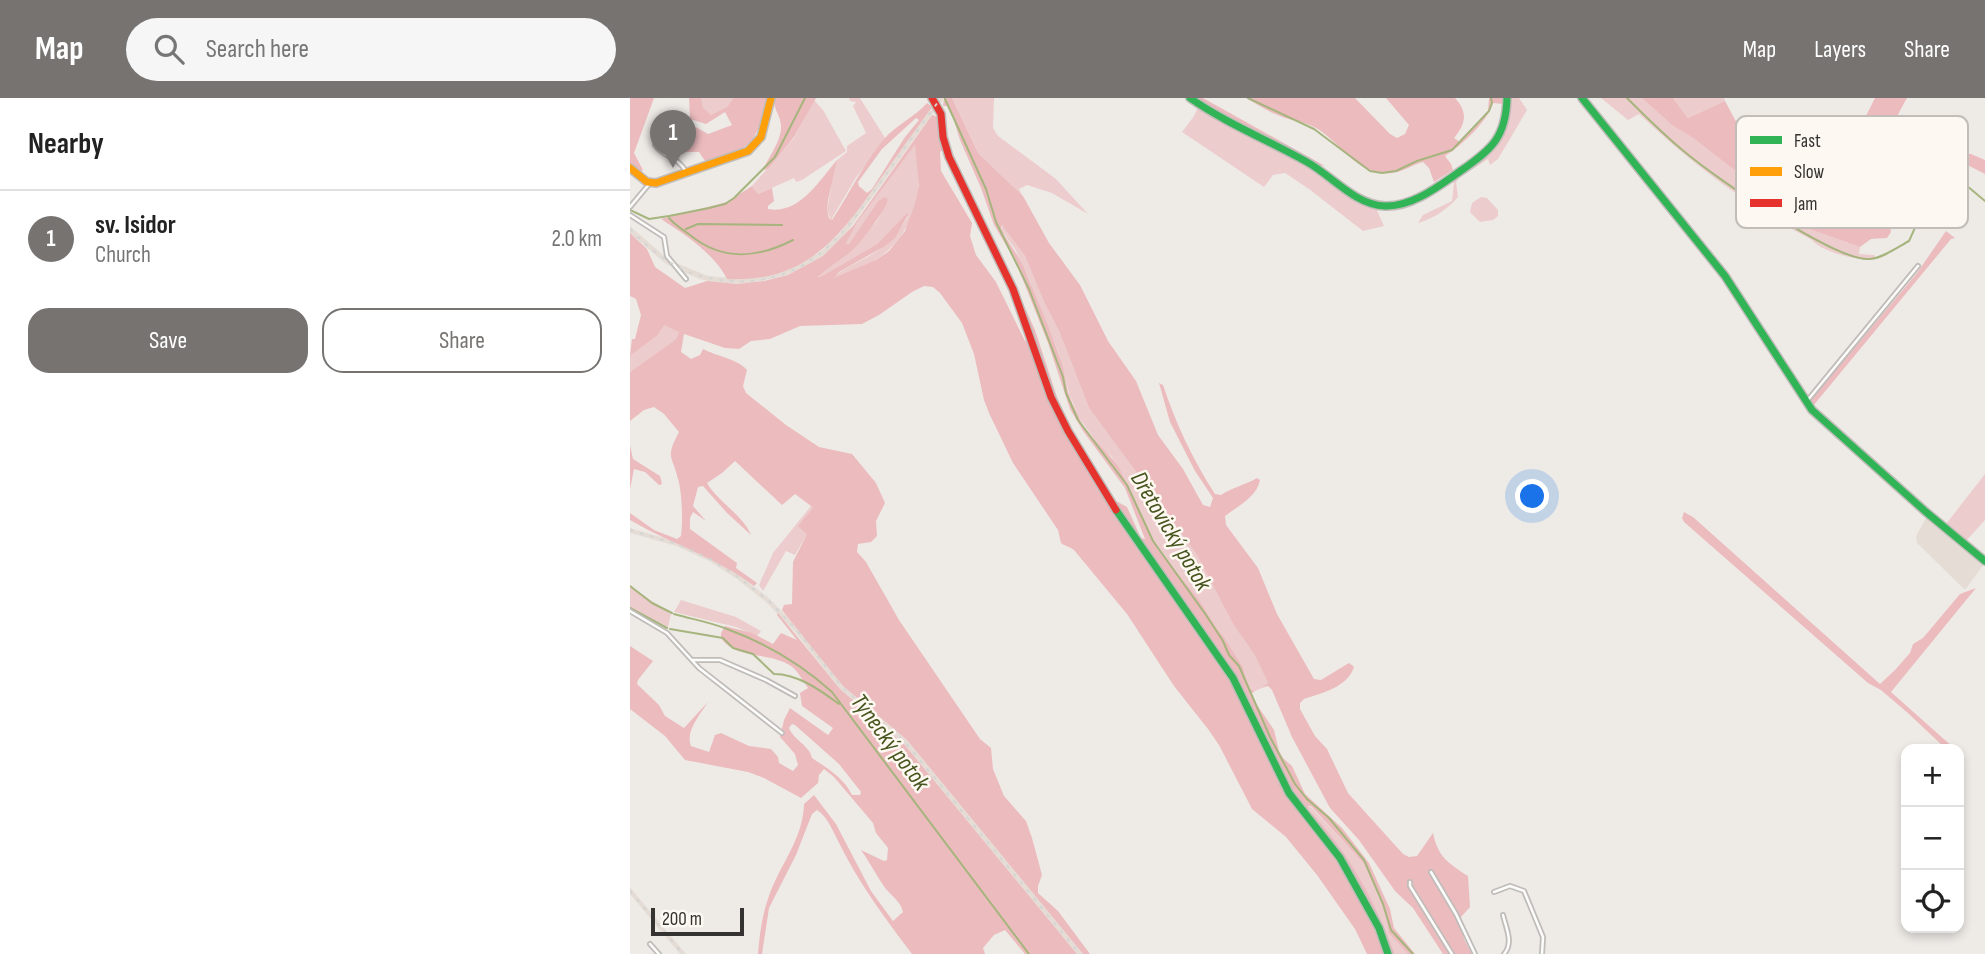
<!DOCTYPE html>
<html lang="en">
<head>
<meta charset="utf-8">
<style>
	:root { --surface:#fff; --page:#f6f6f6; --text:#222; --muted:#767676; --line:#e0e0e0; --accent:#767371 }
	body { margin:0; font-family:"Sofia Sans Condensed",sans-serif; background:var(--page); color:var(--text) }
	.controls { position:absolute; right:21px; bottom:21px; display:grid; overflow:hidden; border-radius:14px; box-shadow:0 4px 10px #0003 }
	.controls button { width:63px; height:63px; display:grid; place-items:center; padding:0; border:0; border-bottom:2px solid var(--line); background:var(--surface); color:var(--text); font:35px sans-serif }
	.scale { position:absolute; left:21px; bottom:18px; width:93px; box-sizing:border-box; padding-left:7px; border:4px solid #353331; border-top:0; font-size:19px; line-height:24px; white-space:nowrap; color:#353331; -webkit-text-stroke:5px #fef8f2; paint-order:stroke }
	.you { position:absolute; left:903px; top:399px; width:24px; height:24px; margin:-18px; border:5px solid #fff; border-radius:50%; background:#1a73e8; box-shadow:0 0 0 10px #1a73e833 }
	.badge { display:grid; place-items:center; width:46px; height:46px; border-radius:50%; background:var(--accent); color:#fff; font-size:23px; font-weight:700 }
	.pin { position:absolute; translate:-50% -58px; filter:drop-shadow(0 2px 4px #0008) }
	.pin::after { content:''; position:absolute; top:37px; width:24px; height:21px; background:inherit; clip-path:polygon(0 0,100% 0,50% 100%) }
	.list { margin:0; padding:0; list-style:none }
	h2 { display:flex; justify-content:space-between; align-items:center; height:91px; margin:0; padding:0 28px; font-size:30px }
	h2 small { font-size:23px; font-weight:400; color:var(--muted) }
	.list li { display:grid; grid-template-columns:46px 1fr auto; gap:21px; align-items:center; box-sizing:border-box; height:98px; padding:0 28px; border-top:2px solid var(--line) }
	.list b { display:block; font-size:26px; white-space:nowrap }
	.list p { margin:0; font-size:23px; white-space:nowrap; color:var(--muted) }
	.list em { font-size:23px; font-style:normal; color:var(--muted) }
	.actions { display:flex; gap:14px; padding:21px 28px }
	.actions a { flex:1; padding:16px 0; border:2px solid var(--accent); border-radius:21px; text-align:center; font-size:24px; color:var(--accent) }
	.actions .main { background:var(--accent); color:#fff }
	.icon { flex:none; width:38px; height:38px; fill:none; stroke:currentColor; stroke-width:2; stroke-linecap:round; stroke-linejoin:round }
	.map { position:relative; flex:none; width:1355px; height:856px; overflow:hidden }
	header { display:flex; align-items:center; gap:42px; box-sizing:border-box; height:98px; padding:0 35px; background:var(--accent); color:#fff }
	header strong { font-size:33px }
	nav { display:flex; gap:38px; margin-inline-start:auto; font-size:24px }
	.search { width:490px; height:63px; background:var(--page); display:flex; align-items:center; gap:18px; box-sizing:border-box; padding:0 24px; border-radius:38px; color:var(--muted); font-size:26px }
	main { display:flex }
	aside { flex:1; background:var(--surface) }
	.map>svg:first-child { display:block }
	.built { fill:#e5ddd5 }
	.green { fill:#eccccc }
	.forest { fill:#ecbbbe; fill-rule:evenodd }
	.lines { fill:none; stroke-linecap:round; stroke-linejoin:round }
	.stream { stroke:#a6b47d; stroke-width:2 }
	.street-casing { stroke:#bfbcb9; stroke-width:6 }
	.fast-casing { stroke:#bfbcb9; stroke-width:10 }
	.slow-casing { stroke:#bfbcb9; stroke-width:10 }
	.jam-casing { stroke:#bfbcb9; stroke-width:10 }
	.street { stroke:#fcfcfb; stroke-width:2.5 }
	.fast { stroke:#30b455; stroke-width:7 }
	.slow { stroke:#ff9f0a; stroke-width:7 }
	.jam { stroke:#e5322d; stroke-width:7 }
	.rail { stroke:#d4d4d3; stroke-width:2; stroke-dasharray:3.5 7; stroke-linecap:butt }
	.labels { text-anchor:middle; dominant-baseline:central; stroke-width:5; stroke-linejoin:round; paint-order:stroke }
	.water-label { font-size:24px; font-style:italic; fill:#46551d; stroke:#fef8f2 }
	.key { fill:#fef8f2; stroke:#c2bdb8; stroke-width:2 }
	.key-label { font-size:19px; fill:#353331 }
</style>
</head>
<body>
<header>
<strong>Map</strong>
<div class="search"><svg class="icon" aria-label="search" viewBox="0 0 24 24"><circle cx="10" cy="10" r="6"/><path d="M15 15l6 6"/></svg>Search here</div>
<nav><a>Map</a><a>Layers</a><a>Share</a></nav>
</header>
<main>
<aside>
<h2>Nearby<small></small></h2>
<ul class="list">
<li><span class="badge">1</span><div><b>sv. Isidor</b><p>Church</p></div><em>2.0 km</em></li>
</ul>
<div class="actions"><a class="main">Save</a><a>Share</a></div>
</aside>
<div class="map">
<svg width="1355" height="856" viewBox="0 0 1355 856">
	<rect width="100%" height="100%" fill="#eeebe7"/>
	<path class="built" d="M308,0H314L215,137L193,158L158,177L117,186L89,185L69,181L36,166L0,135V128L39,162L78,178L116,181L157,172L190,154L211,134Z
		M1297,418L1354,466L1335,492L1287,445L1286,438Z
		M0,430L48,444L81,459L109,477L139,500L168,530L213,588L277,642L453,856H447L274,646L210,591L164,533L136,504L107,481L79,463L46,448L0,435Z
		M0,789L9,800L56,856H50L0,796Z"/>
	<path class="green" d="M71,0H103L97,9L83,17C74,16 71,8 71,0Z
		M219,0H230L255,40L225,81L201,122L197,112L203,78L207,62L217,54V48L236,35L223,8L226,4L220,3Z
		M322,0H364L363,30L368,38L426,81L458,116L422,95L397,87L389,91L392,97L348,55Z
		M877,0H889L897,12L868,61L860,67L858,61L829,80L826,84L828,99C819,110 803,121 788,125L793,117L822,103L824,85L822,83L785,101L857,55L873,32Z
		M971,0H1012L1043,28L1063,40L1148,106L1165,126L1230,149L1229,156L1244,157L1246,161C1231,164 1191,154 1182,142C1120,110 1060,64 1009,16L998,22Z
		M1043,0H1094L1095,3L1058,20Z
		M184,2L193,12L216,53L172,82L166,84L164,80L128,96L122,88L164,40Z
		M569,7L677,65L744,106L754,128L733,133L679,91L655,75L643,77L634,89L552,34L564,18Z
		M285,47C286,57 290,69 289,79C288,133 255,167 204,180V178C237,156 257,156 278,118L276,116L247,146L192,178H187L223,151L247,123L258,102L248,103L219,146L215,144L226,124Z
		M851,99L857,100L868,112V118L863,122L850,124L840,114L842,105Z
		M373,127L395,158L414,204L429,233L459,310L567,457L603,526L624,556L638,585L637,588L625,593L619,592L613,569L594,539L588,532L568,500L527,451L489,369L481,358L470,350L450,321L440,298L429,256L398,178L385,151L371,132Z
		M34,226L49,234L46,241L0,274V258L28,237Z
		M1355,376V422L1336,443L1316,426Z
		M181,408L183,410L177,436L165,457L156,453L133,493L129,487L143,455Z
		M0,488L41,516L38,529L0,510Z
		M51,502L106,519L131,533L127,538L106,529L44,514Z
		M680,708L734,766L754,809L759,834L778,856H765C746,804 717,753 679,712L677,710Z"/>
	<path class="forest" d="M0,0H24L4,55L13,72L10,74L0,66Z
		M59,0H71L73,10L81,17L97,9L103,0H138C124,49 124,47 77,66L69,54H53L62,27L78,36L102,27L95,14L76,26L60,21Z
		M144,0H186L164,39L138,71L133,72C138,60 152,42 151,28C151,18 143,11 144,0Z
		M314,0H322L348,55L393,98L419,145L450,187L478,243L506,283L528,337L553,371L573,407L580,409L583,400L565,373L540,324L529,285L533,287C546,326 563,362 585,396L591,397C603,389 615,387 627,380L630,382C627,399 608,408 595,418L596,427L628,470L647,516L684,581L691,582L719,565L724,569C718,589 692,595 674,601L670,605V611L685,638L697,651L718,695L773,756L779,759L787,758L803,735C808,759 818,765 838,778L840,809L831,819L834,841L842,856H813L783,810L765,793L729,742L700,710L662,639L642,592L638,588L633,589L638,585L624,556L603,526L567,457L459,310L429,233L414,204L395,158L372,127L371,131C378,145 389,157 395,172C407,200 419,229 429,257C435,271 435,286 440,299C442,306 446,312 449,319C457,339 477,352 489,369L528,452L568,500L588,532L594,539L613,569L619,591L625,593L622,595L623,601L644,632L649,653L653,660L662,668L675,696L712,730L739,765L760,811L764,830L785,856H778L759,835L754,809L734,766L681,708H678L679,712C718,753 746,804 765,856H762L750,828L712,759L661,694L602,575L551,498L483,402L440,331L424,298L381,179L405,232L427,299L443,335L486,403L497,409L511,440L515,441L495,390L453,333L440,311L418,245L385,162L364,127L351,90L330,42L322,16L317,8H313Z
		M564,0H573L695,68L685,66Z
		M616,0H725L760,36L767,40L775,36L779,27L756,0H825C838,14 836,26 824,40L830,44L858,13L859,0H873V6L863,5C858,23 830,49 815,58L821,66L823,72L804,84L799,70L793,64C782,67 773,74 762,75C727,79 712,45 686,30C674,23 662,23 650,18C638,14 627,6 616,0Z
		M1012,0H1043L1058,20L1095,3L1116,42L1132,58L1215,115L1227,110L1200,51C1195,30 1215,32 1230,30L1245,0H1277C1248,49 1252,80 1261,134L1257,140L1241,141L1230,149L1165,126L1148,106L1063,40L1043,28Z
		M297,5L302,9C284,34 266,59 248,84C209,141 174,185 97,181C85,156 54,136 31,121L97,104L122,88L128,96L142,90L144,103L138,108V111C169,117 189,83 207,62L198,102L197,112L199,120L202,122C220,95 233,66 254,41C266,27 285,19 297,5ZM286,20L289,22L275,39L242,91L237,95L229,88L228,84L252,51Z
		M302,17L308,19L309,23L314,51L310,54L311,73L342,125L340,138L346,157L366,184L395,243H399L419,300L435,334L479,405L547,501L597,578L657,696L708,761L746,830L756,856H737L725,831L687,777L656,739L622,711L589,647L578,631L544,588L497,516L444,452C428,442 433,452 428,432L383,365L359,315L354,302L344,256L332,225L310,195L303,189L294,188L282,194L249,217L232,226L170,228L140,241L121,243L109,251L95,250L54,236L51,254L61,261L70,257L73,251C86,258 108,261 117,272L113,288L116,295L156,327L189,349L222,356L246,385L255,405L246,423L247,438L241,444L228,446L227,454L236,464L269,522L350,641L361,650L363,671L374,698L396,723L402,740L412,777L408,788V795L428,813L460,856H453L277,642L213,588L152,512L154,507L162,506L163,464L177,436L168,428L183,410L181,408L165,396L152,407L105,363L92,375L77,385C88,404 113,417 121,437L97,415L73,388L68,389L63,408L76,423L63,414L60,420V431L107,465L106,470L127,485L124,488C84,458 41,446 0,422V415L24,432L47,441L51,438C53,425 52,393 48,381C42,356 35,361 49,334L34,316L24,309L14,312L0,323V274L46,241L49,234L34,227L28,237L0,258L2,241H5L11,217L6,201L0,198V135L17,151L25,169L55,190L77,183L107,186L134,183L158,177L193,158L223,128ZM285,47L289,87L285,106L275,133L259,153L246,162L204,180L209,174L255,148L265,140L279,115L276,116L247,146L192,178L188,179C197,170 209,163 219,155C229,148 255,113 258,102L255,99L248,103L219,146L216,145L227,124Z
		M1312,54L1341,56L1355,62V76Z
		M1316,133L1325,140L1321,141L1183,308L1180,303L1287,175Z
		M0,347L3,361L30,378L32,386L29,387L15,374L4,371L0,391Z
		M1054,414L1063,419L1250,586L1265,572L1280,555L1283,546L1293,540L1330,496L1346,490L1261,594L1325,651H1316L1279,616L1251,592L1238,585L1054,424L1052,420Z
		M148,515L210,591L274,646L447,856H395L375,832L364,837L353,850L355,856H282C254,819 228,784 208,743C203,733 197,718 187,712L182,716L166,757L139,810L132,856H128C130,828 135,802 148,777C160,753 173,734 174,706L184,697L206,726L241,793L263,823L273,814C270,801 259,797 253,787C245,775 239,763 231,752L254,763L257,762L258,750L246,735L243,725L204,679L194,671L189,677L188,685L171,700L134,680L118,674L55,662L35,638L0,611V548L23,563L8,582L7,586L29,607L35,618L54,630L78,604C70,617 55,633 61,648L79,654L85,637L91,635L119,648L141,651L148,659L149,665L163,673L168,667L165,656L150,639L154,622L160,610L198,637L203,630L172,608L170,595L178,590C173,583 168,573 161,568C138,553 106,562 91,540V535L95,528L122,535L143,546L151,535L167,542L147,517ZM162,626L165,627L209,666L231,694L230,697H222C214,680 197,670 182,660C180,648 163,641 159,630Z"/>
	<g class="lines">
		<path class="stream" d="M618,0L684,31L740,73L752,75L766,73L787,63L822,52L859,13L862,5L861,0
			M997,0C1016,19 1035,38 1056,55C1085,79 1205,164 1240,161C1253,160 1268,149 1279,143C1290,121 1299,83 1330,82L1355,103
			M315,1L356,91L366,124L399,191L433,279L436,295L448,322L497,387L523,443L576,517L593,543L599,557L609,568L640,639L665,686L677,701L699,720L734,762L753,806L761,832L783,856
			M0,112L19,121L39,118L79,110L95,106L104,100L145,59L175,0
			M39,120C45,127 53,132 60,137C93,164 128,160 163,142
			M56,131L68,126L152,127
			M0,488L22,505L42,515
			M0,510L37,530
			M44,516C61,521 80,524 97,531C135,545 172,567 202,594L399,856
			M40,531L93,540L103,550L123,556L144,576C168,576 190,592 209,606"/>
		<g class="street-casing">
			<path id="street" d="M55,20L30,37L25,47C33,59 49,59 56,74
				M0,109L20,85
				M0,117L34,139L37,158L56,181
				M1177,303L1288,168
				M0,513L37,535L69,570L152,635
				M62,562H90L136,582L165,598
				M801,774L826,816L845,856
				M780,784V788L822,856
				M864,794L880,788L894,793L913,839L912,856
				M873,817C876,830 884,845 874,856
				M20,846L29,856"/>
		</g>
		<g class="fast-casing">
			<path id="fast" d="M560,0C597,26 638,42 677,64C702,78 725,107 755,108C783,109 810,87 832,72C862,51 876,39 877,0
				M952,0L1095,178L1182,312L1296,414L1355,463
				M486,412L603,580L659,695L710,760L749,830L758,856"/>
		</g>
		<g class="slow-casing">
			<path id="slow" d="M0,70L17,84L26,85L118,53L131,39L141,0"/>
		</g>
		<g class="jam-casing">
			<path id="jam" d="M302,0L311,16L313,39L319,59L383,191L421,299L438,333L486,412"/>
		</g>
		<use href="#street" class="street"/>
		<use href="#fast" class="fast"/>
		<use href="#slow" class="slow"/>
		<use href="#jam" class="jam"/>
		<path class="rail" d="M0,131C28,161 60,181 101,183C177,187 213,138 252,82C271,55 291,27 311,0
			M0,432L47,446L80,461L108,479L138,502L166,531L212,589L275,644L450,856
			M0,793L53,856"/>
	</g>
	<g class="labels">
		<g class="water-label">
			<text transform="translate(541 433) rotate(59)">Dřetovický potok</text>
			<text transform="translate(260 644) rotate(53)">Týnecký potok</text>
		</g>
	</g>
	<rect x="1106" y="18" width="232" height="112" rx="10" class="key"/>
	<rect x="1120" y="38" width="32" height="8" fill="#30b455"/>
	<rect x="1120" y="69" width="32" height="9" fill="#ff9f0a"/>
	<rect x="1120" y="101" width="32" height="8" fill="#e5322d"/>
	<g class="key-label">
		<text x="1164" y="49">Fast</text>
		<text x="1164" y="80">Slow</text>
		<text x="1164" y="112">Jam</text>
	</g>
</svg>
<div class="controls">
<button>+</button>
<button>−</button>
<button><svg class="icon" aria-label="locate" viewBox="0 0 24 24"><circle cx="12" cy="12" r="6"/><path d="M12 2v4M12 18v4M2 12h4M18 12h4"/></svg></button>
</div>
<div class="scale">200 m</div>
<div class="you"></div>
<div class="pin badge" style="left:43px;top:70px">1</div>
</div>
</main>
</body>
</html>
